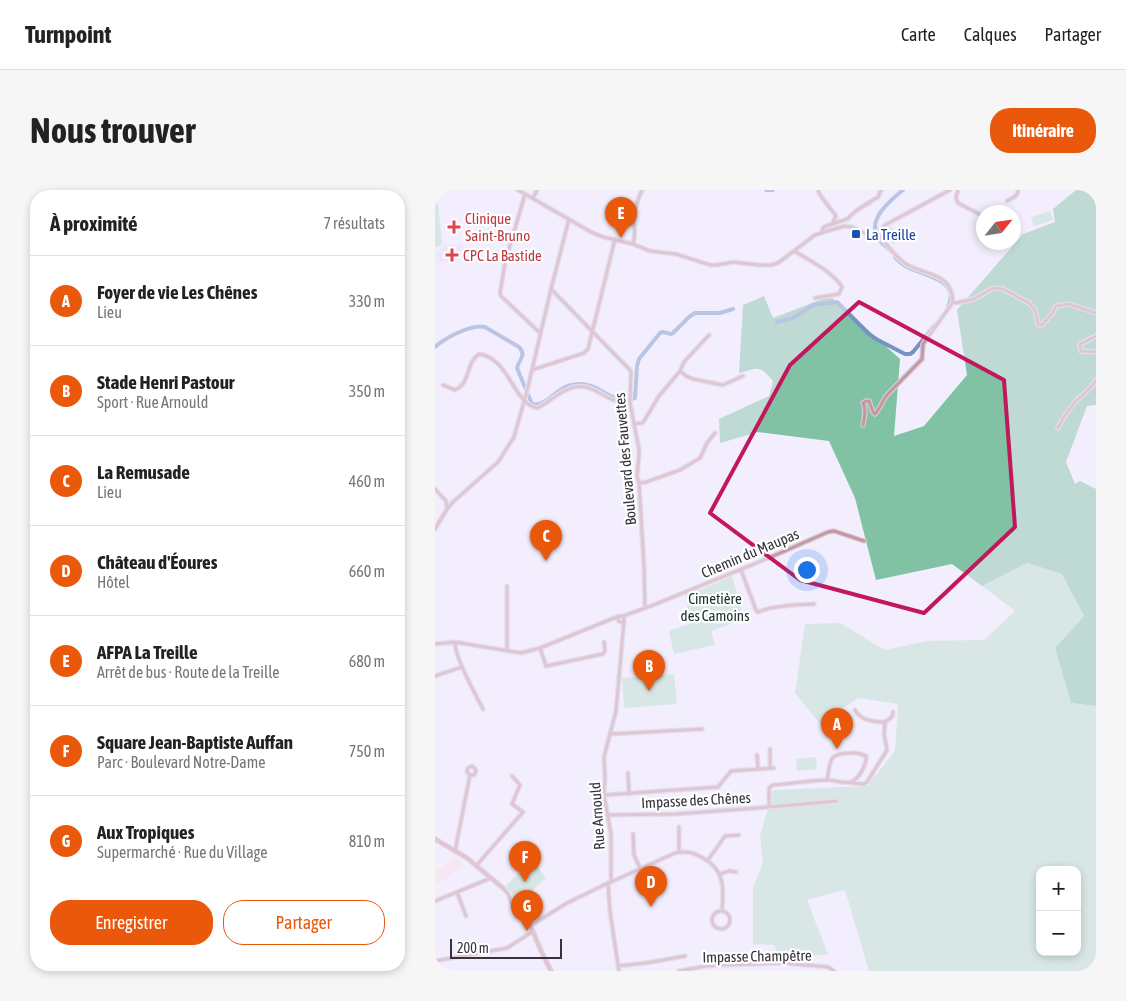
<!DOCTYPE html>
<html lang="fr">
<head>
<meta charset="utf-8">
<style>
	:root { --surface:#fff; --page:#f6f6f6; --text:#222; --muted:#767676; --line:#e0e0e0; --accent:#ea580c }
	body { margin:0; font-family:"Asap Condensed",sans-serif; background:var(--page); color:var(--text) }
	.controls { position:absolute; right:15px; bottom:15px; display:grid; overflow:hidden; border-radius:10px; box-shadow:0 2px 8px #0003 }
	.controls button { width:45px; height:45px; display:grid; place-items:center; padding:0; border:0; border-bottom:1px solid var(--line); background:var(--surface); color:var(--text); font:25px sans-serif }
	.compass { position:absolute; left:541px; top:15px; width:45px; height:45px; border-radius:50%; background:var(--surface); box-shadow:0 2px 8px #0003; rotate:60deg }
	.scale { position:absolute; left:15px; bottom:12px; width:112px; box-sizing:border-box; padding-left:5px; border:2px solid #35323a; border-top:0; font-size:14px; line-height:18px; white-space:nowrap; color:#35323a; -webkit-text-stroke:4px #fefefe; paint-order:stroke }
	.you { position:absolute; left:371px; top:379px; width:18px; height:18px; margin:-12px; border:4px solid #fff; border-radius:50%; background:#1a73e8; box-shadow:0 0 0 8px #1a73e833 }
	.badge { display:grid; place-items:center; width:32px; height:32px; border-radius:50%; background:var(--accent); color:#fff; font-size:16px; font-weight:700 }
	.pin { position:absolute; translate:-50% -41px; filter:drop-shadow(0 1px 2px #0008) }
	.pin::after { content:''; position:absolute; top:26px; width:18px; height:15px; background:inherit; clip-path:polygon(0 0,100% 0,50% 100%) }
	.list { margin:0; padding:0; list-style:none }
	h2 { display:flex; justify-content:space-between; align-items:center; height:65px; margin:0; padding:0 20px; font-size:21px }
	h2 small { font-size:16px; font-weight:400; color:var(--muted) }
	.list li { display:grid; grid-template-columns:32px 1fr auto; gap:15px; align-items:center; box-sizing:border-box; height:90px; padding:0 20px; border-top:1px solid var(--line) }
	.list b { display:block; font-size:19px; white-space:nowrap }
	.list p { margin:0; font-size:16px; white-space:nowrap; color:var(--muted) }
	.list em { font-size:16px; font-style:normal; color:var(--muted) }
	.actions { display:flex; gap:10px; padding:15px 20px }
	.actions a { flex:1; padding:11px 0; border:1px solid var(--accent); border-radius:20px; text-align:center; font-size:18px; color:var(--accent) }
	.actions .main { background:var(--accent); color:#fff }
	.map { position:relative; flex:none; width:661px; height:781px; overflow:hidden; border-radius:20px }
	header { display:flex; align-items:center; gap:30px; box-sizing:border-box; height:70px; padding:0 25px; background:var(--surface); border-bottom:1px solid var(--line) }
	header strong { font-size:24px }
	nav { display:flex; gap:28px; margin-inline-start:auto; font-size:18px }
	.intro { display:flex; align-items:center; justify-content:space-between; box-sizing:border-box; height:120px; padding:0 30px }
	h1 { margin:0; font-size:35px }
	.button { padding:12px 22px; border-radius:20px; background:var(--accent); color:#fff; font-size:18px; font-weight:700 }
	main { display:flex; gap:30px; padding:0 30px }
	aside { flex:1; background:var(--surface); border-radius:20px; box-shadow:0 2px 8px #0003 }
	.map>svg:first-child { display:block }
	.built { fill:#ebe1fb }
	.education { fill:#f9dfe6 }
	.green { fill:#b8decb; fill-rule:evenodd }
	.forest { fill:#81c2a4 }
	.lines { fill:none; stroke-linecap:round; stroke-linejoin:round }
	.stream { stroke:#7793c4; stroke-width:1 }
	.canal { stroke:#7793c4; stroke-width:4 }
	.minor-casing { stroke:#d1ccda; stroke-width:5.5 }
	.tertiary-casing { stroke:#d1ccda; stroke-width:6 }
	.minor { stroke:#c996a0; stroke-width:3 }
	.tertiary { stroke:#c996a0; stroke-width:4 }
	.marked { fill:none; stroke:#c2185b; stroke-width:4; stroke-linejoin:round }
	.health-dot { fill:#e0444e; stroke:#fefefe; stroke-width:2 }
	.transit-dot { fill:#1a4fb4; stroke:#fefefe; stroke-width:2 }
	.labels { text-anchor:middle; dominant-baseline:central; stroke-width:4.5; stroke-linejoin:round; paint-order:stroke }
	.health-label { font-size:15px; fill:#be3a42; stroke:#fefefe; text-anchor:start }
	.transit-label { font-size:15px; fill:#164399; stroke:#fefefe; text-anchor:start }
	.street-label { font-size:15px; fill:#35323a; stroke:#fefefe }
	.park-label { font-size:15px; fill:#153326; stroke:#fefefe }
</style>
</head>
<body>
<header>
<strong>Turnpoint</strong>
<nav><a>Carte</a><a>Calques</a><a>Partager</a></nav>
</header>
<div class="intro"><h1>Nous trouver</h1><a class="button">Itinéraire</a></div>
<main>
<aside>
<h2>À proximité<small>7 résultats</small></h2>
<ul class="list">
<li><span class="badge">A</span><div><b>Foyer de vie Les Chênes</b><p>Lieu</p></div><em>330 m</em></li>
<li><span class="badge">B</span><div><b>Stade Henri Pastour</b><p>Sport · Rue Arnould</p></div><em>350 m</em></li>
<li><span class="badge">C</span><div><b>La Remusade</b><p>Lieu</p></div><em>460 m</em></li>
<li><span class="badge">D</span><div><b>Château d'Éoures</b><p>Hôtel</p></div><em>660 m</em></li>
<li><span class="badge">E</span><div><b>AFPA La Treille</b><p>Arrêt de bus · Route de la Treille</p></div><em>680 m</em></li>
<li><span class="badge">F</span><div><b>Square Jean-Baptiste Auffan</b><p>Parc · Boulevard Notre-Dame</p></div><em>750 m</em></li>
<li><span class="badge">G</span><div><b>Aux Tropiques</b><p>Supermarché · Rue du Village</p></div><em>810 m</em></li>
</ul>
<div class="actions"><a class="main">Enregistrer</a><a>Partager</a></div>
</aside>
<div class="map">
<svg width="661" height="781" viewBox="0 0 661 781">
	<rect width="100%" height="100%" fill="#f3eefd"/>
	<path class="built" d="M28,54L29,58L35,57L32,68L0,74V62L4,61L7,55Z"/>
	<path class="education" d="M21,666L25,669L26,670L25,674L27,676L0,696V677L4,679Z"/>
	<path class="green" d="M0,13H3L7,53L5,56L0,57Z
		M615,21L618,30L599,36L596,27Z
		M454,36L466,44L459,55L447,42Z
		M592,373L627,384L649,426L620,458L636,513L661,516V781H434L410,700L372,710L393,764L346,770L339,755L318,754V697L328,673L325,646L338,600L432,596L460,561L463,514L423,508L385,534L360,503L370,434L405,433L450,460L491,451L549,450L580,421L547,396ZM605,680H642V762H605Z
		M297,386L309,429L276,441L280,455L239,464L234,441L256,433L250,404L253,402L257,404L260,402V400L264,398L265,400Z
		M239,484L242,514L189,518L187,488Z
		M381,567L382,579L362,581L361,569Z
		M96,668L111,688L87,710L84,708L79,711L77,703L70,697Z"/>
	<path class="forest" d="M641,0H661V215L652,216L631,272L640,294L645,291L661,299V516L636,513L620,458L649,426L627,384L592,373L547,396L517,374L441,390L420,308L394,251L323,242L285,253L284,229L334,206L338,191C324,174 323,178 304,183L308,115L329,106L338,128L395,106L465,169L459,246L489,236L532,185L522,120L588,44L620,32L618,19Z"/>
	<g class="lines">
		<path class="stream" d="M421,23C434,15 441,14 449,0
			M414,31L418,25"/>
		<path class="canal" d="M331,0H338
			M456,61C451,57 445,52 442,46C433,28 456,10 468,0
			M460,67C463,70 465,73 469,75C485,86 527,88 513,117
			M342,132L358,128L378,115L402,112L434,144L441,149L470,164H475L478,162L500,135
			M0,157C10,148 36,134 50,137L84,157C92,165 84,170 82,178L97,214C107,217 116,206 124,201C130,196 138,194 146,194C165,194 182,218 200,208L202,176L204,169L225,143L228,142L236,144L238,143L254,127L260,123H285L298,119"/>
		<g class="minor-casing">
			<path id="minor" d="M83,0L156,42L168,47L198,54L215,61L241,64L275,75H282L298,72L324,75H336L343,73L380,45L399,39L410,36L417,37L433,45H438L452,34L515,0
				M383,0C385,8 396,18 401,26L397,34
				M523,0L521,8L523,13L548,26
				M90,4L70,73L65,103L66,106L105,143
				M98,8L102,0
				M572,11C577,8 583,7 583,0
				M387,42L388,38L391,36L412,29L422,20L438,10L443,7L446,0
				M198,54C201,45 199,39 199,29C199,19 203,9 207,0
				M359,61C374,70 398,82 407,97L404,104L380,108
				M116,99L196,181L195,213L204,259V266L202,286L204,293L209,376L210,418L188,426
				M518,112L521,113L539,109L558,98L568,99L594,113L600,120L603,134L607,135L617,124L621,116L634,114L661,123
				M661,146L645,154L646,161L661,162
				M97,180L149,163L153,159L180,49
				M245,181L251,186L258,189L288,195L308,186
				M8,195L20,200C36,193 30,174 44,164C75,168 79,216 103,218C122,207 136,189 159,200C169,205 177,211 188,213
				M199,234L207,233L209,231L224,206L245,181L249,172L274,145
				M428,235C429,228 432,220 428,213L431,211H434L438,222L440,224C445,219 447,211 452,205L487,169L488,154L518,112C517,82 491,86 471,74C461,68 450,52 442,43
				M623,238C627,229 634,219 641,211C648,204 656,199 661,190
				M204,293L211,292L245,280L265,268L272,253L280,243
				M0,299L11,311L12,318
				M0,339L12,319L18,312L63,272L79,247L92,201L116,99L134,29
				M306,380L321,420L323,422L335,418L357,415L379,414
				M72,396V461
				M210,418L216,416L336,367L393,342L399,341L429,351
				M183 429a3 3 0 1 1 6 0a3 3 0 1 1-6 0Z
				M20,452C19,466 40,504 48,519
				M0,454L20,452L86,463L105,458L184,426
				M105,458L111,476L168,464L170,461L169,452
				M0,486L27,477
				M420,520C425,530 439,532 450,532
				M176,544L267,539
				M335,559V578
				M322,565L323,579
				M193,583L194,604
				M416,593L429,594L432,592L452,560L449,544L450,532C454,529 458,528 458,522
				M169,605L283,597L296,581L339,578
				M334,617L402,611
				M172,625L242,624L334,617V598L338,595C356,594 375,590 393,590C400,590 409,594 416,592C424,589 432,574 431,566C425,563 421,562 415,563C392,564 396,571 392,590
				M244,637V662
				M198,644L199,665L205,678
				M20,661L35,585L32,582L33,578L37,576L40,579L41,581L39,585H35
				M273,670L290,646L304,645
				M41,676L88,622L77,614L85,595L77,586
				M285,684L294,681L301,682
				M176,692L240,663C249,661 258,662 266,667C290,679 289,698 287,721
				M68,698L73,704L77,714L86,724
				M22,702L31,726
				M0,711L56,688
				M277 730a9 9 0 1 1 18 0a9 9 0 1 1-18 0Z
				M95,736L132,713L173,693
				M0,771L72,758L97,742
				M183,776L211,773L250,766
				M184,781L175,722L173,693L176,692V644L169,605L170,587L169,567L181,521L189,431
				M244,781L271,776L288,775L348,773L393,777L399,781"/>
		</g>
		<g class="tertiary-casing">
			<path id="tertiary" d="M0,649L32,668L68,698
				M86,724L94,732L106,761L116,781"/>
		</g>
		<use href="#minor" class="minor"/>
		<use href="#tertiary" class="tertiary"/>
	</g>
	<path d="M0 0H661V781H0ZM424,112L569,190L580,337L489,423L365,390L275,323L355,175Z" fill="#f3eefd" fill-opacity=".55" fill-rule="evenodd"/>
	<path class="marked" d="M424,112L569,190L580,337L489,423L365,390L275,323L355,175Z"/>
	<g class="health-dot">
		<path d="M16.5 29.5h5v5h5v5h-5v5h-5v-5h-5v-5h5z"/>
		<path d="M14.5 57.5h5v5h5v5h-5v5h-5v-5h-5v-5h5z"/>
	</g>
	<rect class="transit-dot" x="416" y="39" width="10" height="10" rx="2.5"/>
	<g class="labels">
		<g class="health-label">
			<text x="30" y="28">Clinique<tspan x="30" dy="17">Saint-Bruno</tspan></text>
			<text x="28" y="65">CPC La Bastide</text>
		</g>
		<g class="transit-label">
			<text x="431" y="44">La Treille</text>
		</g>
		<g class="street-label">
			<text transform="translate(190 269) rotate(-95)">Boulevard des Fauvettes</text>
			<text transform="translate(315 363) rotate(-23)">Chemin du Maupas</text>
			<text transform="translate(261 610) rotate(-3)">Impasse des Chênes</text>
			<text transform="translate(162 626) rotate(-94)">Rue Arnould</text>
			<text transform="translate(322 766) rotate(-1)">Impasse Champêtre</text>
		</g>
		<g class="park-label">
			<text x="280" y="408">Cimetière<tspan x="280" dy="17">des Camoins</tspan></text>
		</g>
	</g>
</svg>
<div class="controls">
<button>+</button>
<button>−</button>
</div>
<svg class="compass" viewBox="-18 -18 36 36"><path d="M0-13l5 13h-10z" fill="#e53935"/><path d="M0 13l5-13h-10z" fill="#767676"/></svg>
<div class="scale">200 m</div>
<div class="you"></div>
<div class="pin badge" style="left:402px;top:559px">A</div>
<div class="pin badge" style="left:214px;top:501px">B</div>
<div class="pin badge" style="left:111px;top:371px">C</div>
<div class="pin badge" style="left:216px;top:717px">D</div>
<div class="pin badge" style="left:186px;top:48px">E</div>
<div class="pin badge" style="left:90px;top:692px">F</div>
<div class="pin badge" style="left:92px;top:741px">G</div>
</div>
</main>
</body>
</html>
